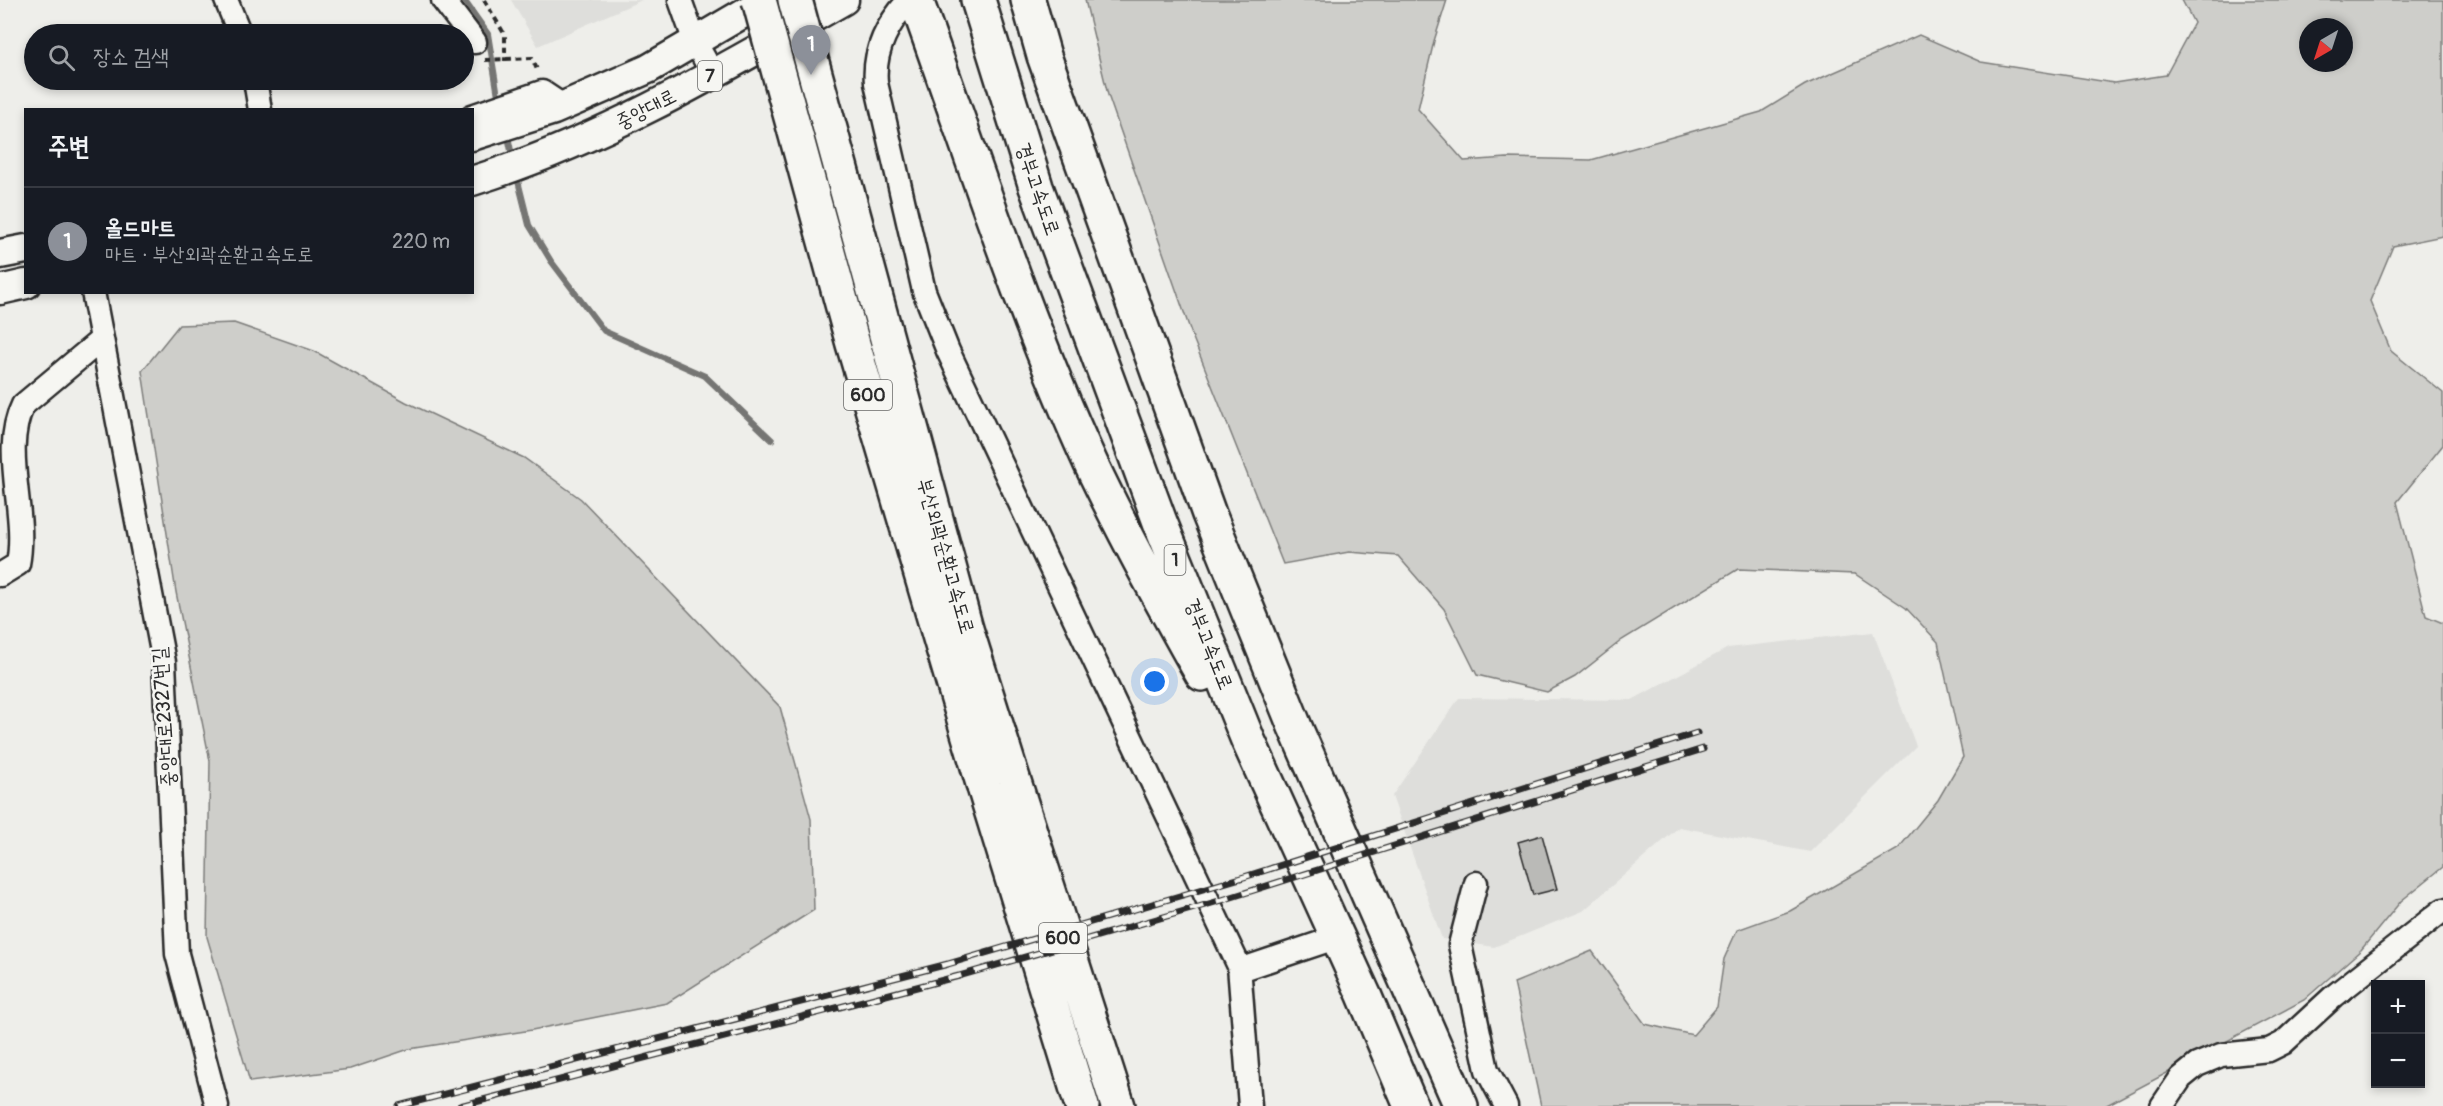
<!DOCTYPE html>
<html lang="ko">
<head>
<meta charset="utf-8">
<style>
	:root { --surface:#171b24; --page:#242831; --text:#f1f3f6; --muted:#9ea1a6; --line:#363941; --accent:#8c9099 }
	body { margin:0; font-family:Pangolin,"Poor Story",sans-serif; background:var(--page); color:var(--text) }
	.controls { position:absolute; right:18px; bottom:18px; display:grid; overflow:hidden; border-radius:0px; box-shadow:0 3px 9px #0003 }
	.controls button { width:54px; height:54px; display:grid; place-items:center; padding:0; border:0; border-bottom:2px solid var(--line); background:var(--surface); color:var(--text); font:30px sans-serif }
	.compass { position:absolute; left:2299px; top:18px; width:54px; height:54px; border-radius:50%; background:var(--surface); box-shadow:0 3px 9px #0003; rotate:219deg }
	.you { position:absolute; left:1155px; top:682px; width:21px; height:21px; margin:-15px; border:4px solid #fff; border-radius:50%; background:#1a73e8; box-shadow:0 0 0 9px #1a73e833 }
	.badge { display:grid; place-items:center; width:39px; height:39px; border-radius:50%; background:var(--accent); color:#fff; font-size:20px; font-weight:700 }
	.pin { position:absolute; translate:-50% -50px; filter:drop-shadow(0 2px 3px #0008) }
	.pin::after { content:''; position:absolute; top:32px; width:21px; height:18px; background:inherit; clip-path:polygon(0 0,100% 0,50% 100%) }
	.list { margin:0; padding:0; list-style:none }
	h2 { display:flex; justify-content:space-between; align-items:center; height:78px; margin:0; padding:0 24px; font-size:26px }
	h2 small { font-size:20px; font-weight:400; color:var(--muted) }
	.list li { display:grid; grid-template-columns:39px 1fr auto; gap:18px; align-items:center; box-sizing:border-box; height:108px; padding:0 24px; border-top:2px solid var(--line) }
	.list b { display:block; font-size:22px; white-space:nowrap }
	.list p { margin:0; font-size:20px; white-space:nowrap; color:var(--muted) }
	.list em { font-size:20px; font-style:normal; color:var(--muted) }
	.icon { flex:none; width:33px; height:33px; fill:none; stroke:currentColor; stroke-width:2; stroke-linecap:round; stroke-linejoin:round }
	.map { position:relative; flex:none; width:2443px; height:1106px; overflow:hidden }
	.search { position:absolute; background:var(--surface); box-shadow:0 3px 9px #0003; left:24px; top:24px; width:450px; height:66px; display:flex; align-items:center; gap:15px; box-sizing:border-box; padding:0 21px; border-radius:33px; color:var(--muted); font-size:22px }
	.panel { position:absolute; background:var(--surface); box-shadow:0 3px 9px #0003; left:24px; top:108px; width:450px; height:186px; border-radius:0px }
	.map>svg:first-child { display:block }
	.built { fill:#dededb }
	.green { fill:#cececa; stroke:#7c7c7a; stroke-width:1.5; fill-rule:evenodd }
	.lines { fill:none; stroke-linecap:round; stroke-linejoin:round }
	.stream { stroke:#757573; stroke-width:6 }
	.building { fill:#babab7; stroke:#2b2b2b; stroke-width:1.5 }
	.minor-casing { stroke:#2b2b2b; stroke-width:27 }
	.major-casing { stroke:#2b2b2b; stroke-width:33 }
	.highway-casing { stroke:#2b2b2b; stroke-width:38 }
	.path { stroke:#2b2b2b; stroke-width:4; stroke-dasharray:6 4.5; stroke-linecap:butt }
	.minor { stroke:#f6f6f2; stroke-width:22 }
	.major { stroke:#f6f6f2; stroke-width:28 }
	.highway { stroke:#f6f6f2; stroke-width:33 }
	.rail-casing { stroke:#2b2b2b; stroke-width:7 }
	.rail { stroke:#f6f6f2; stroke-width:4.5; stroke-dasharray:14; stroke-linecap:butt }
	.highway-bridge-casing { stroke:#2b2b2b; stroke-width:38; stroke-linecap:butt }
	.highway-bridge { stroke:#f6f6f2; stroke-width:33 }
	.labels { text-anchor:middle; dominant-baseline:central; stroke-width:5; stroke-linejoin:round; paint-order:stroke }
	.shield { fill:#f6f6f2; stroke:#686867; stroke-width:1.5 }
	.shield-label { font-size:18px; font-weight:bold; fill:#2b2b2b }
	.street-label { font-size:20px; fill:#2b2b2b; stroke:#f6f6f2 }
</style>
</head>
<body>
<div class="map">
<svg width="2443" height="1106" viewBox="0 0 2443 1106">
	<rect width="100%" height="100%" fill="#eeeeea"/>
	<filter id="ink" filterUnits="userSpaceOnUse"><feTurbulence type="fractalNoise" baseFrequency=".0167" numOctaves="2"/><feDisplacementMap in="SourceGraphic" scale="12" xChannelSelector="R" yChannelSelector="G"/><feConvolveMatrix kernelMatrix="1 2 1 2 8 2 1 2 1" color-interpolation-filters="sRGB"/></filter>
	<g filter="url(#ink)">
		<path class="built" d="M511,0H642L538,46Z
			M1873,632L1916,746L1810,852L1679,827L1583,911L1494,947L1442,939L1392,796L1459,698L1632,700L1728,648Z"/>
		<path class="green" d="M1085,0H1447L1434,41L1418,109L1464,161L1507,158L1591,160L1761,112L1805,85L1919,35L1981,62L2114,83L2166,75L2194,23L2182,0H2443V236L2393,246L2370,301L2391,351L2443,393V445L2397,502L2426,616L2443,623V867L2401,901L2361,950L2304,1000L2105,1106H1541L1514,983L1592,951L1645,1024L1693,1035L1717,1007L1724,959L1737,930L1790,911L1898,849L1938,800L1963,757L1938,642L1906,608L1855,574L1738,569L1622,640L1575,677L1547,692L1477,675L1444,609L1398,556L1349,552L1283,564L1193,338L1108,95ZM2308,27H2344V63H2308Z
			M234,323L314,351L406,402L524,458L581,499L780,707L811,819L814,910L667,1003L532,1030L409,1049L350,1069L250,1082L207,937L210,761L176,592L142,371L179,325Z"/>
		<g class="lines">
			<path class="stream" d="M464,0L488,34L499,102
				M507,132L513,160
				M516,173L529,225L551,261L604,331L705,376L772,440"/>
		</g>
		<path class="building" d="M1542,835L1557,889L1533,895L1518,842Z"/>
		<g class="lines">
			<g class="minor-casing">
				<path id="minor" d="M226,0L240,34
					M443,0L475,42
					M680,0L695,42L713,74
					M909,0C887,24 873,51 876,83L924,291L948,351L1239,966L1250,1106
					M255,80L260,110
					M472,116L542,92L563,106
					M93,292L164,662L177,954L217,1106
					M0,575L18,564C28,512 0,451 23,405L102,339
					M1476,883L1460,945L1487,1070L1506,1106
					M1240,970L1338,937
					M2162,1106L2181,1078L2197,1065L2221,1055L2269,1050L2283,1043L2334,996L2443,910"/>
			</g>
			<g class="major-casing">
				<path id="major" d="M472,136L554,110L648,69L766,0
					M472,181C605,140 725,68 844,0
					M0,254L26,249
					M0,290L26,284"/>
			</g>
			<g class="highway-casing">
				<path id="highway" d="M916,0C972,155 1022,314 1091,464C1125,536 1163,605 1202,674
					M978,0L1036,187L1160,522L1248,740L1364,995L1411,1106
					M1028,0L1044,56L1209,514L1295,727L1461,1106
					M1010,769L1118,1106
					M984,787L1082,1106"/>
			</g>
			<path class="path" d="M484,0L505,35V61
				M485,60L532,58L538,72"/>
			<use href="#minor" class="minor"/>
			<use href="#major" class="major"/>
			<use href="#highway" class="highway"/>
			<g class="rail-casing">
				<path id="rail" d="M399,1106L948,964L1244,877L1697,733
					M460,1106L959,976L1219,901L1703,749"/>
			</g>
			<use href="#rail" class="rail"/>
			<g class="highway-bridge-casing">
				<path id="highway-bridge" d="M759,0L853,344L984,787
					M795,0L966,629L1010,769"/>
			</g>
			<use href="#highway-bridge" class="highway-bridge"/>
		</g>
	</g>
	<g class="labels">
		<g class="shield">
			<rect x="698" y="61" width="24" height="30" rx="4.5"/>
			<rect x="844" y="380" width="48" height="30" rx="4.5"/>
			<rect x="1164.5" y="545" width="21" height="30" rx="4.5"/>
			<rect x="1039" y="923" width="48" height="30" rx="4.5"/>
		</g>
		<g class="shield-label">
			<text x="710" y="76">7</text>
			<text x="868" y="395">600</text>
			<text x="1175" y="560">1</text>
			<text x="1063" y="938">600</text>
		</g>
		<g class="street-label">
			<text transform="translate(646 109) rotate(-27)">중앙대로</text>
			<text transform="translate(1038 189) rotate(71)">경부고속도로</text>
			<text transform="translate(946 556) rotate(74)">부산외곽순환고속도로</text>
			<text transform="translate(1209 644) rotate(68)">경부고속도로</text>
			<text transform="translate(164 717) rotate(-94)">중앙대로2327번길</text>
		</g>
	</g>
</svg>
<div class="controls">
<button>+</button>
<button>−</button>
</div>
<svg class="compass" viewBox="-18 -18 36 36"><path d="M0-13l5 13h-10z" fill="#e53935"/><path d="M0 13l5-13h-10z" fill="#9ea1a6"/></svg>
<div class="you"></div>
<div class="pin badge" style="left:811px;top:75px">1</div>
<div class="search"><svg class="icon" aria-label="search" viewBox="0 0 24 24"><circle cx="10" cy="10" r="6"/><path d="M15 15l6 6"/></svg>장소 검색</div>
<section class="panel">
<h2>주변<small></small></h2>
<ul class="list">
<li><span class="badge">1</span><div><b>올드마트</b><p>마트 · 부산외곽순환고속도로</p></div><em>220 m</em></li>
</ul>
</section>
</div>
</body>
</html>
